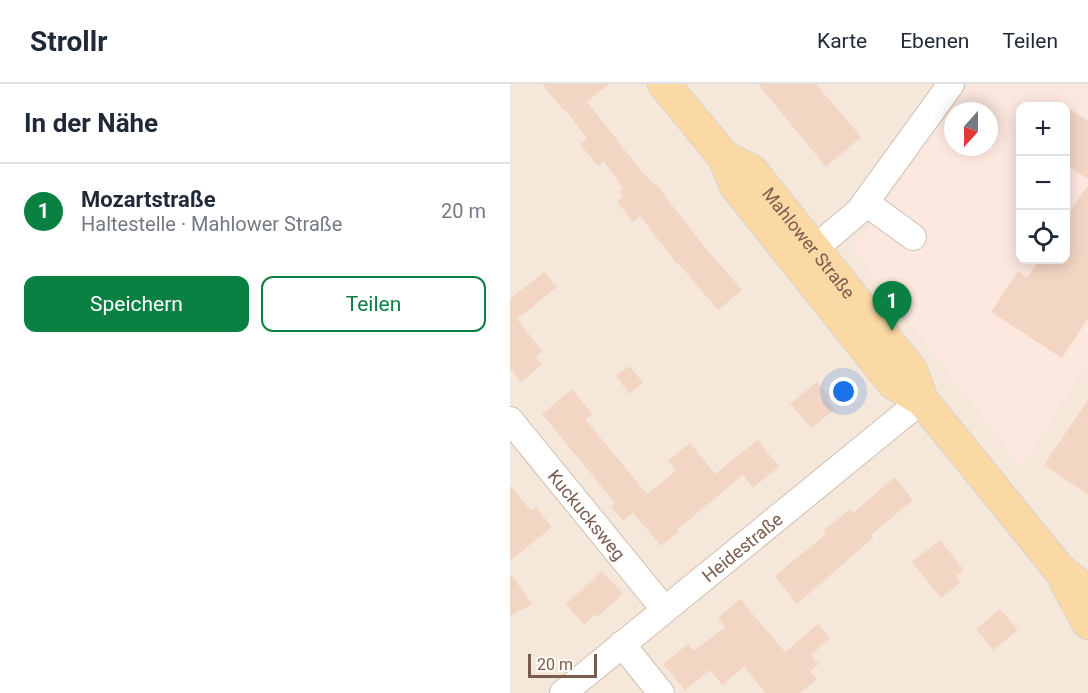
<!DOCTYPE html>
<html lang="de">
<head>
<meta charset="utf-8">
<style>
	:root { --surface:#fff; --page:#f2f2f3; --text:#1f2937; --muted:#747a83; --line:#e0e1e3; --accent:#0b8043 }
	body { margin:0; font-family:Roboto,sans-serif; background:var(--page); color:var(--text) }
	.controls { position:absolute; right:18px; top:18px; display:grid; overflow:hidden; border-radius:12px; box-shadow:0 3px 15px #0003 }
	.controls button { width:54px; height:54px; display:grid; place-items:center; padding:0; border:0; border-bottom:2px solid var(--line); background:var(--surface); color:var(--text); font:30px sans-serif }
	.compass { position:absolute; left:434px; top:18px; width:54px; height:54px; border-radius:50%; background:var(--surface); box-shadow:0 3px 15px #0003; rotate:201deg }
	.scale { position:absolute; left:18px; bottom:15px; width:69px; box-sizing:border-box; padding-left:6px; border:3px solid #7a5c4d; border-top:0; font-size:16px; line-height:21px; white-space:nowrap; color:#7a5c4d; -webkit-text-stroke:4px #fffaf3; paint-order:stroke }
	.you { position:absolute; left:334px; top:308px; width:21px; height:21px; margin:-15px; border:4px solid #fff; border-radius:50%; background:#1a73e8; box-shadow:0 0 0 9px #1a73e833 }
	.badge { display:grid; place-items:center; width:39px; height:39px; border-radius:50%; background:var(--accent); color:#fff; font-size:20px; font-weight:700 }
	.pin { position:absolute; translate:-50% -50px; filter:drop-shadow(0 2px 3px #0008) }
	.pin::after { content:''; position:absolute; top:32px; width:21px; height:18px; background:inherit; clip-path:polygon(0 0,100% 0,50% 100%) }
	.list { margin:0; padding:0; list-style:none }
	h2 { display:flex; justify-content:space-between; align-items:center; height:78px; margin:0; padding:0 24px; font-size:26px }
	h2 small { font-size:20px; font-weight:400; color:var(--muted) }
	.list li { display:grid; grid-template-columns:39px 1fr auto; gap:18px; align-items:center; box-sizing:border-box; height:96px; padding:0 24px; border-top:2px solid var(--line) }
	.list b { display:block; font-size:22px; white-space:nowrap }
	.list p { margin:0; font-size:20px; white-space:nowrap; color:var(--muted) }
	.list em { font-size:20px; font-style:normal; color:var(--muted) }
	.actions { display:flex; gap:12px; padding:18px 24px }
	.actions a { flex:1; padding:14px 0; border:2px solid var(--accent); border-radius:12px; text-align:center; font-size:21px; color:var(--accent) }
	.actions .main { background:var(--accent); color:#fff }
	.icon { flex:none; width:33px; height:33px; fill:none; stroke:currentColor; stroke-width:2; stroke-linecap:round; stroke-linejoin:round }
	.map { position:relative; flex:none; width:578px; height:609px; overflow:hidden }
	header { display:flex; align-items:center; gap:36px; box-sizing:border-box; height:84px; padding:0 30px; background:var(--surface); border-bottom:2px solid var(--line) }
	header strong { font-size:28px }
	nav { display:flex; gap:33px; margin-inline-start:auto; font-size:21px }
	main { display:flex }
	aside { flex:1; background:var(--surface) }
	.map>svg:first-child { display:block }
	.residential { fill:#f5e8da; fill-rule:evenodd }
	.commercial { fill:#fde8e0; fill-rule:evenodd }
	.building { fill:#f3d5c3 }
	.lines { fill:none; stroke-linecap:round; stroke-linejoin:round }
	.minor-casing { stroke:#d1beb0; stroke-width:28 }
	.major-casing { stroke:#dad1cd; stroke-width:34 }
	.minor { stroke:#fff; stroke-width:26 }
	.major { stroke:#fbd9a5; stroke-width:32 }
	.labels { text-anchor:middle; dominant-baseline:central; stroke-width:4.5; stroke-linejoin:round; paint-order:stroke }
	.street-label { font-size:18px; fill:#7a5c4d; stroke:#fffaf3 }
</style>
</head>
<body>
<header>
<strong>Strollr</strong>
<nav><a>Karte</a><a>Ebenen</a><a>Teilen</a></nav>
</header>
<main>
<aside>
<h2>In der Nähe<small></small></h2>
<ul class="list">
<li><span class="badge">1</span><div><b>Mozartstraße</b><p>Haltestelle · Mahlower Straße</p></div><em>20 m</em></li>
</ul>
<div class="actions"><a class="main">Speichern</a><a>Teilen</a></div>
</aside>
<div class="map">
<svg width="578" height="609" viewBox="0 0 578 609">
	<rect width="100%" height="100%" fill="#fdf6ec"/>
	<path class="residential" d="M0,0H578V609H0ZM511,22H556V176H511ZM443,27H479V63H443Z"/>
	<path class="commercial" d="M459,0H578V279L511,382L343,165ZM511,22H556V176H511ZM443,27H479V63H443Z"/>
	<path class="building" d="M32,0H99L77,18L133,89L145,101L146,100L192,160L232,206L208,226L168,179L167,180L130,132L123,138L107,118L113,113L110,108L113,105L94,77L88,82L70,60L77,55L56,26L54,27Z
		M248,0H306L351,53L316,83Z
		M555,22L578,37V95L555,80Z
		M578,101V235L552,274L481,228L508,187L517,194L529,176H555V135Z
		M34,188L47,203L7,235L32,267L26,273L32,281L11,298L0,285V215Z
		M120,282L133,299L119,310L106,292Z
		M307,298L320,313L317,315L325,325L302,344L280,320Z
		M62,305L82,330L75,335L137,410L166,387L158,377L180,359L205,390L248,356L269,383L243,404L233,391L228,395L167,446L169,448L151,462L123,429L113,437L101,423L105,419L32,330Z
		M578,316V411L534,381Z
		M385,393L403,416L361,451L363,454L287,520L264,491H266L316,450L313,447L340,425L343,429Z
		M0,401L21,427L26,423L42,443L0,477Z
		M430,456L454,486L446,492L451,498L431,514L402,478Z
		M92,487L113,510L87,533L86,530L74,541L56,520Z
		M0,489L22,520L0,532Z
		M230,515L275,568L308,540L320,554L301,571L309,580L300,587L307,595L290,609H256L234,583L212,601L200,586L175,606L153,580L178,560L184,567L215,543L208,534Z
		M490,525L508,546L483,566L466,545Z"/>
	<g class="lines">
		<g class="minor-casing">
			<g id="minor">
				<path d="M355,118L403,153"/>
				<path d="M290,177L349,127L441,0"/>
				<path id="s1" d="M0,336L154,525"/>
				<path d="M112,560L151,609"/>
				<path id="s2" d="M53,609L412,316"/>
			</g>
		</g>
		<g class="major-casing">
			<g id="major">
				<path d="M154,0L214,73L226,102L383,299L412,316"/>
				<path id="s3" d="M214,73L242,87L401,286L412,316L549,485L578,509"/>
				<path d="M554,494L578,539"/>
			</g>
		</g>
		<use href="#minor" class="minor"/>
		<use href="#major" class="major"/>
	</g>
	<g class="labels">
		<g class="street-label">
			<text stroke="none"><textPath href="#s3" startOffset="123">Mahlower Straße</textPath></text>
			<text stroke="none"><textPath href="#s1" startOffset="122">Kuckucksweg</textPath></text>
			<text stroke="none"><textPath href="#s2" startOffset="231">Heidestraße</textPath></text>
		</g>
	</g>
</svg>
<div class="controls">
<button>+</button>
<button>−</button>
<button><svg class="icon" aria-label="locate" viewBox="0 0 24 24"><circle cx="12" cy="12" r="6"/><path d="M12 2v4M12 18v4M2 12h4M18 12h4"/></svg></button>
</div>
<svg class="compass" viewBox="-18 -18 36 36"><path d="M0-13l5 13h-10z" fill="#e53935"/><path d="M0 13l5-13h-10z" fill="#747a83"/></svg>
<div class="scale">20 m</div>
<div class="you"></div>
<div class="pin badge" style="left:382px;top:247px">1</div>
</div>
</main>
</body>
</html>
